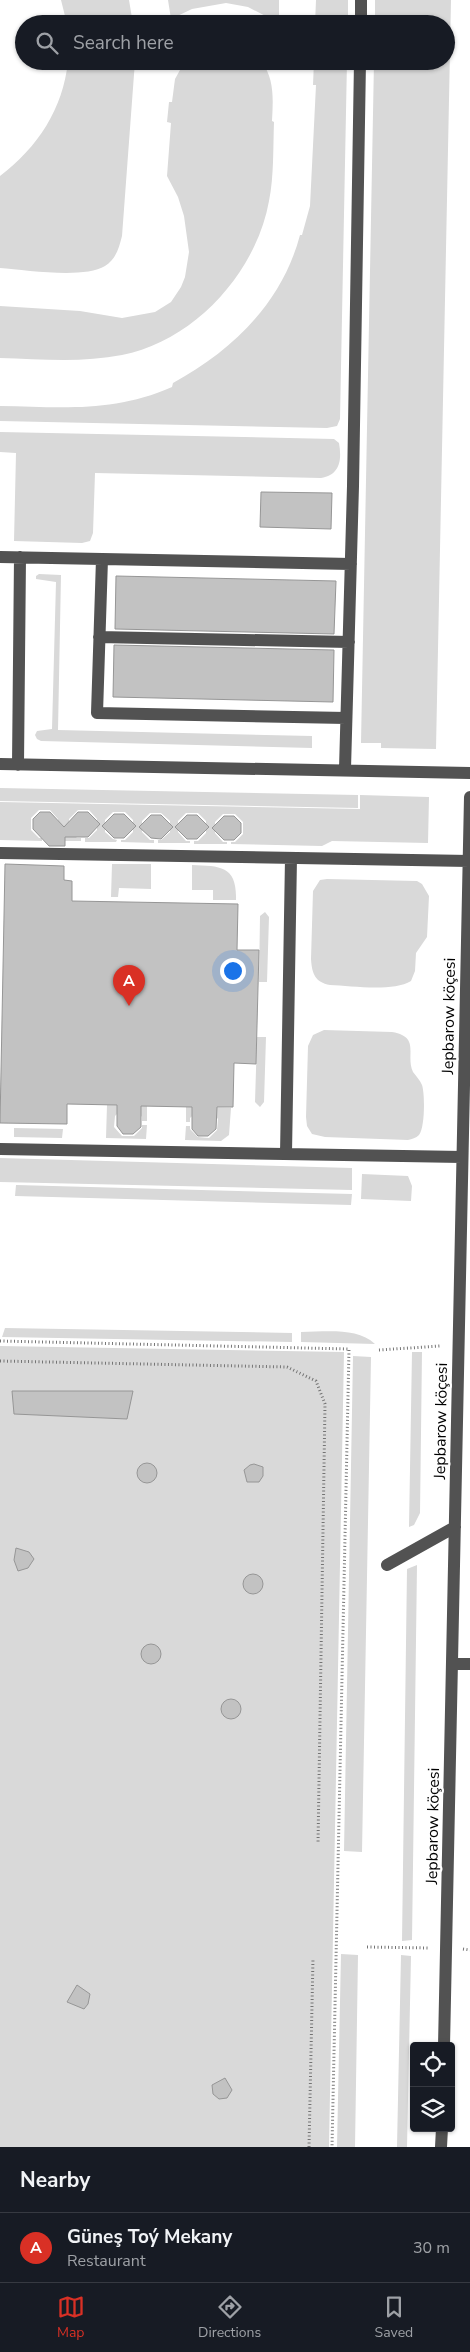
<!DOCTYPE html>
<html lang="en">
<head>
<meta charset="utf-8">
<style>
	:root { --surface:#171b24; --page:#242831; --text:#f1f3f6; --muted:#9ea1a6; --line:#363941; --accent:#d93025 }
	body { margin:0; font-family:"Nunito Sans",sans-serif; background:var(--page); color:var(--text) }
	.controls { position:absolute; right:15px; bottom:15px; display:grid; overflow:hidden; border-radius:5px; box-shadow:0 1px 4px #0004 }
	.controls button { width:45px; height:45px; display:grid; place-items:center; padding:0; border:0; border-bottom:1px solid var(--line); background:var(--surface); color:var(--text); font:25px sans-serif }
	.you { position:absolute; left:232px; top:970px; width:18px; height:18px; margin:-12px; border:4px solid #fff; border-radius:50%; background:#1a73e8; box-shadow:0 0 0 8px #1a73e833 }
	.badge { display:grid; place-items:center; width:32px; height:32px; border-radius:50%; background:var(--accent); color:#fff; font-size:16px; font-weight:700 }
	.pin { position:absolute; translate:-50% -41px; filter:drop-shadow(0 1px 2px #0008) }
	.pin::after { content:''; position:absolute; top:26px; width:18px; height:15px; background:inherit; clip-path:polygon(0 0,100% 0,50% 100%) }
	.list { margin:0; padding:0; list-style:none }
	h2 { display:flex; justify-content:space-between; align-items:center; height:65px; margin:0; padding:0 20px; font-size:21px }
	h2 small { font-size:16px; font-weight:400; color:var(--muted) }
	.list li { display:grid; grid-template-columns:32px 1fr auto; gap:15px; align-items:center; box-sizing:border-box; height:70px; padding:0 20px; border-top:1px solid var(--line) }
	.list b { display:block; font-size:19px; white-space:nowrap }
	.list p { margin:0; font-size:16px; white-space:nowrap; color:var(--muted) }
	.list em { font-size:16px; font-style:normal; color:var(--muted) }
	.icon { flex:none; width:28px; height:28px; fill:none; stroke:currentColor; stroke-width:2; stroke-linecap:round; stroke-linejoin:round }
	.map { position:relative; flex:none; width:470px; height:2147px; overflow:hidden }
	.search { position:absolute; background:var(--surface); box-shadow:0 1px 4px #0004; left:15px; right:15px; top:15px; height:55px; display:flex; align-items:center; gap:12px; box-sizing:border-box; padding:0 18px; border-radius:28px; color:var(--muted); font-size:19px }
	.sheet { height:135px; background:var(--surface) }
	nav { display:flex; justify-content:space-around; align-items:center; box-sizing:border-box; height:70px; border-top:1px solid var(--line); background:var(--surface); font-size:14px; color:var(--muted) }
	nav a { display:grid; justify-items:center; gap:2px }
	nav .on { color:var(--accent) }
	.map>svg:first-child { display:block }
	.green { fill:#d9d9d9 }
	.building { fill:#c2c2c2; stroke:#969696 }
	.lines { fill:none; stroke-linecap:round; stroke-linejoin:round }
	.path { stroke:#747474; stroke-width:3; stroke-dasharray:1 2.5; stroke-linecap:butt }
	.minor { stroke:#525252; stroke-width:12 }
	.labels { text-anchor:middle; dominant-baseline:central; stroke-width:4.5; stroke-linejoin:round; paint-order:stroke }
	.street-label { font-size:16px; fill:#000; stroke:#fff }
</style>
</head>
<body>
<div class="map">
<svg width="470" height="2147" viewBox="0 0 470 2147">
	<rect width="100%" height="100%" fill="#fff"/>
	<path class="green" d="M61,0H129L133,24H67Z
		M168,0H279V23L248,7L226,3L192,9L171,19Z
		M316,0H348V24H315Z
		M375,0H451L436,749L381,748V743H361L374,61H446V24H375Z
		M68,61H135L122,236C119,248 116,259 105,266C84,279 26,270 0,268V176C38,147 63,109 68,61Z
		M185,61H261C275,79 273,100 272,121L274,122C273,148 274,176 269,201C256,273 194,341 122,355C82,363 40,359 0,358V306L80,311L122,318L155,312L171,302L181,287L185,277L189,252L184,216L178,197L167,176L171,123L167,122L169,102H172L175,79Z
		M314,61H347L340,419L337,426L327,428L0,421V406C62,407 113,413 172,387L173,383C232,351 282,303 300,235H302L310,206L316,85H313Z
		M0,432L334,439L339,443C342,460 340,475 321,478L95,473L93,533L90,541L82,543L14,541L16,453L0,452Z
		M39,574L61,575L58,730L312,736V748L41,741L37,739L35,735L37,731L52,729L56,582L36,579V576Z
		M0,788L358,795V808L0,801Z
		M360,795L429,797L428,843L332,841L322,846L231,844V842H235L243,834V822L235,814H223L215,822V833L223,842H227V844H194V841H198L206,833V821L198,813H186L178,821V832L186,841H190V843H158V840H161L170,832V821L161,813H150L142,821V832L150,840H154V843L121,842V840H125L133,832V820L125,812H113L105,820V832L113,839L117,840L116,842H85V838H89L97,830V819L89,810H78L69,819V830L77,838H81V841H46L58,830V819L50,810H39L31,818V830L39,838H42V841L0,840V802L360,809Z
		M112,864H151V889L119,888L118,897H111Z
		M192,865C221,866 237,866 236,900H213V890H192Z
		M327,879L417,881L422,884L429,896L427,937L416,953L415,971L411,981C393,992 352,986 330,985C315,982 312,974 311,959L313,891L320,880Z
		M265,912L269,917L267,982H259L260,916Z
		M324,1030L392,1032C421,1037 405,1055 413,1072C416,1076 420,1080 422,1085C425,1094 425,1128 419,1135C416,1138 412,1139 408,1140L325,1137L312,1134L307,1126L306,1117L308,1046L313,1035Z
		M257,1037H266L264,1102L260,1107L255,1102Z
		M107,1105L147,1106V1121H142V1117L135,1108H123L115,1116L114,1127L122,1136H134L142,1128V1125H147L146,1139L106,1138Z
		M186,1107L231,1108L229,1135L221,1141L185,1140L186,1126H190V1129L198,1137L209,1138L217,1130L218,1119L210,1110H199L190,1118V1122H186Z
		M14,1128L63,1129L62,1138L14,1137Z
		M0,1158L352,1168V1190L0,1182Z
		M362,1174L408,1176L412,1186L411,1201L361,1199Z
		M16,1185L352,1194L351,1205L15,1196Z
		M5,1328L292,1333V1342L2,1337Z
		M301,1332C325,1332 357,1327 375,1344L301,1342Z
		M0,1346L344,1352L329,2147H0Z
		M412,1352H422L420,1513L414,1525L409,1527Z
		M353,1356L371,1357L362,1852L344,1851Z
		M417,1565L412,1940L402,1941L407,1569Z
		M341,1954L358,1955L355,2147H337Z
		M401,1955L411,1956L407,2147H397Z"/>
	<path class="building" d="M261,492L332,493L331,529L260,527Z
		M116,576L336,581L334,634L115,629Z
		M114,645L334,650L333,702L113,697Z
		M40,812H50L64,827L78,812H88L100,824L88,837H65V846H49L33,829V819Z
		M114,814H124L136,826L124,838H114L102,826Z
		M151,815H161L173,827L161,839L151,838L139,827Z
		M187,815H197L209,827L197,839H187L175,827Z
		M224,816H234L241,823V833L234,840H224L212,828Z
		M5,864L64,866V880L72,881V901L238,904L237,950H259L256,1064L234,1063L233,1107H217L216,1129L208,1136H198L192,1129V1107L141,1106V1127L133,1134H123L117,1126V1105L67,1104V1124L0,1123Z
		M12,1391H133L127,1419L14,1414Z
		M137 1473a10 10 0 1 1 20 0a10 10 0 1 1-20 0Z
		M254,1464L263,1467V1476L259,1482H247L244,1470L250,1465Z
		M16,1548L29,1552L34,1559L28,1568L18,1571L14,1560Z
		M243 1584a10 10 0 1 1 20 0a10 10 0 1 1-20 0Z
		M141 1654a10 10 0 1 1 20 0a10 10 0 1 1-20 0Z
		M221 1709a10 10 0 1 1 20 0a10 10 0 1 1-20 0Z
		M77,1985L90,1994L88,2004L84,2009L67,2002Z
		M225,2078L232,2090L227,2098L219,2099L213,2094L212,2085Z"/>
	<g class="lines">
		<path class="path" d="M0,1341L349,1349L332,2147
			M379,1350L440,1346
			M0,1361L287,1367L316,1381L325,1404L318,1844
			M367,1947L429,1948
			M463,1949L470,1950
			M309,2147L313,1958"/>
		<path class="minor" d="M361,24V0
			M0,557L351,564
			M102,559L97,713L346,718
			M99,637L349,642
			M0,764L470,773
			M18,765L20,557
			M345,769L353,486L360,61
			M0,853L469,861
			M0,1149L462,1157
			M286,1154L291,858
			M387,1565L455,1527
			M452,1664H470
			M444,2046L470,797
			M441,2147L442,2128"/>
	</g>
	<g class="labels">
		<g class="street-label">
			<text transform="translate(449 1016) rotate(-89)">Jepbarow köçesi</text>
			<text transform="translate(441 1421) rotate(-89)">Jepbarow köçesi</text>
			<text transform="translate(433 1826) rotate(-89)">Jepbarow köçesi</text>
		</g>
	</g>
</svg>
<div class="controls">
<button><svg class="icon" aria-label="locate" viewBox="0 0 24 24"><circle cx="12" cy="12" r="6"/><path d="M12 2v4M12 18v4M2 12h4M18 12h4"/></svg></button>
<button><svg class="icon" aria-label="layers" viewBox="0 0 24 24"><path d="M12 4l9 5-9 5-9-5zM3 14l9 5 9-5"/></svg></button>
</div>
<div class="you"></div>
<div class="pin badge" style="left:129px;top:1006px">A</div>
<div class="search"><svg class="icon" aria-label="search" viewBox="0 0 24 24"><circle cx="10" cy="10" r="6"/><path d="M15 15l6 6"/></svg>Search here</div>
</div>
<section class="sheet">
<h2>Nearby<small></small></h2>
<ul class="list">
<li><span class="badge">A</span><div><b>Güneş Toý Mekany</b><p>Restaurant</p></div><em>30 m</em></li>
</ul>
</section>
<nav>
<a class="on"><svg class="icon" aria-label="map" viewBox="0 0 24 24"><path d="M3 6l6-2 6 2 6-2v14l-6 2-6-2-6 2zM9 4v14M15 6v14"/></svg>Map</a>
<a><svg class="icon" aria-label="directions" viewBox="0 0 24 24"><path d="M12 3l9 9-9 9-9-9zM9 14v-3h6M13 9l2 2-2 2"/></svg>Directions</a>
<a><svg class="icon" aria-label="saved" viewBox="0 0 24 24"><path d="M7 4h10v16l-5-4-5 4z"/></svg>Saved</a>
</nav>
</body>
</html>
